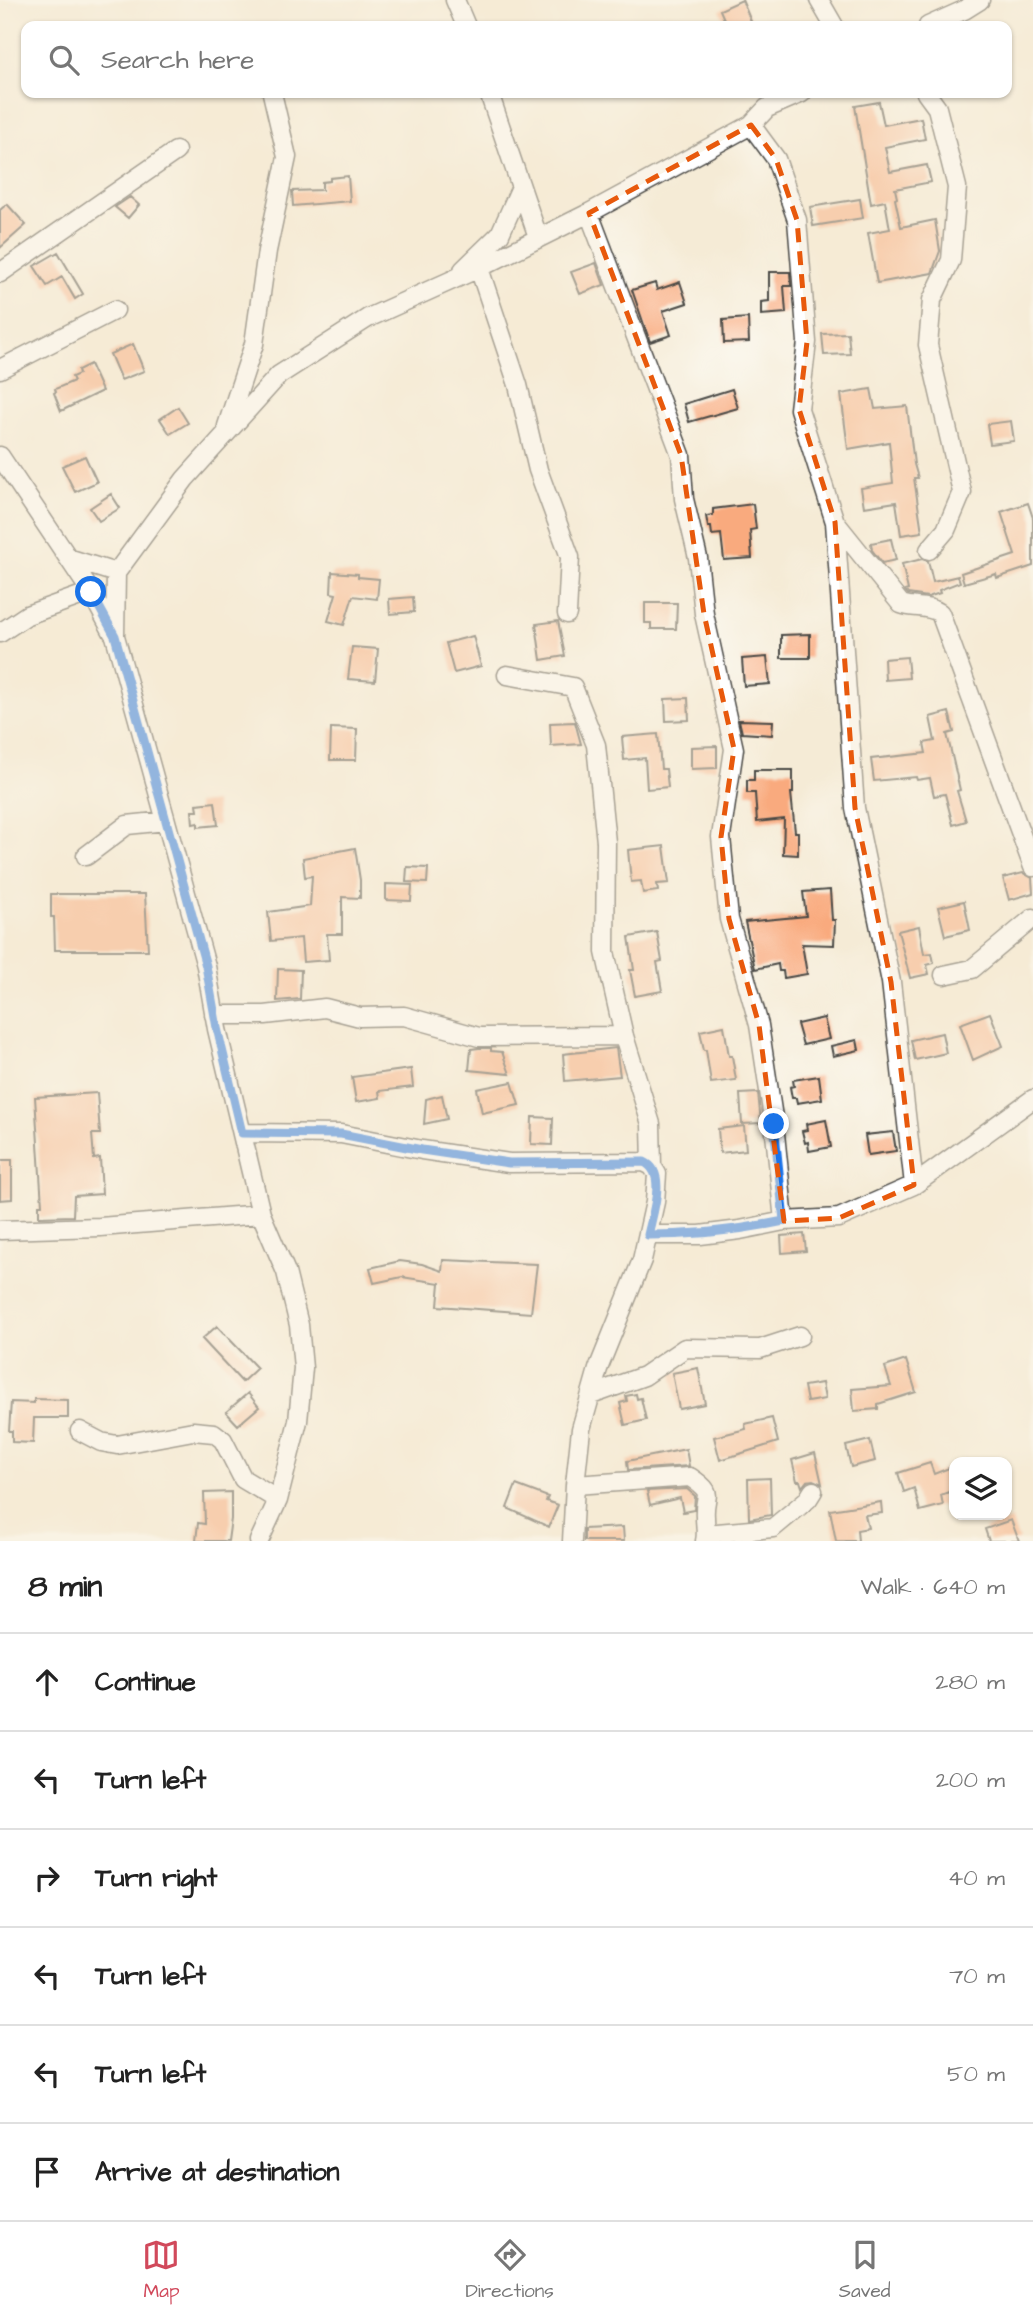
<!DOCTYPE html>
<html lang="en">
<head>
<meta charset="utf-8">
<style>
	:root { --surface:#fff; --page:#f2f2f2; --text:#222; --muted:#767676; --line:#e0e0e0; --accent:#d1495b }
	body { margin:0; font-family:"Architects Daughter",sans-serif; background:var(--page); color:var(--text) }
	.controls { position:absolute; right:21px; bottom:21px; display:grid; overflow:hidden; border-radius:14px; box-shadow:0 2px 5px #0004 }
	.controls button { width:63px; height:63px; display:grid; place-items:center; padding:0; border:0; border-bottom:2px solid var(--line); background:var(--surface); color:var(--text); font:35px sans-serif }
	.stop { position:absolute; width:21px; height:21px; margin:-16px; border:5px solid #1a73e8; border-radius:50%; background:#fff }
	.stop.end { background:#1a73e8; border-color:#fff; box-shadow:0 2px 7px #0008 }
	.list { margin:0; padding:0; list-style:none }
	h2 { display:flex; justify-content:space-between; align-items:center; height:91px; margin:0; padding:0 28px; font-size:30px }
	h2 small { font-size:23px; font-weight:400; color:var(--muted) }
	.list li { display:grid; grid-template-columns:46px 1fr auto; gap:21px; align-items:center; box-sizing:border-box; height:98px; padding:0 28px; border-top:2px solid var(--line) }
	.list b { display:block; font-size:26px; white-space:nowrap }
	.list em { font-size:23px; font-style:normal; color:var(--muted) }
	.icon { flex:none; width:38px; height:38px; fill:none; stroke:currentColor; stroke-width:2; stroke-linecap:round; stroke-linejoin:round }
	.map { position:relative; flex:none; width:1033px; height:1541px; overflow:hidden }
	.search { position:absolute; background:var(--surface); box-shadow:0 2px 5px #0004; left:21px; right:21px; top:21px; height:77px; display:flex; align-items:center; gap:18px; box-sizing:border-box; padding:0 24px; border-radius:14px; color:var(--muted); font-size:26px }
	.sheet { height:679px; background:var(--surface) }
	nav { display:flex; justify-content:space-around; align-items:center; box-sizing:border-box; height:98px; border-top:2px solid var(--line); background:var(--surface); font-size:19px; color:var(--muted) }
	nav a { display:grid; justify-items:center; gap:4px }
	nav .on { color:var(--accent) }
	.map>svg:first-child { display:block }
	.building { fill:#f9aa7e }
	.lines { fill:none; stroke-linecap:round; stroke-linejoin:round }
	.minor-casing { stroke:#494845; stroke-width:21 }
	.minor { stroke:#fff; stroke-width:18 }
	.route { stroke:#1a73e8; stroke-width:9 }
	.marked { fill:none; stroke:#e8590c; stroke-width:5; stroke-dasharray:14 9; stroke-linejoin:round }
</style>
</head>
<body>
<div class="map">
<svg width="1033" height="1541" viewBox="0 0 1033 1541">
	<rect width="100%" height="100%" fill="#fdfcf7"/>
	<filter id="ink" filterUnits="userSpaceOnUse"><feTurbulence type="fractalNoise" baseFrequency=".0143" numOctaves="2"/><feDisplacementMap in="SourceGraphic" scale="14" xChannelSelector="R" yChannelSelector="G"/><feConvolveMatrix kernelMatrix="1 2 1 2 8 2 1 2 1" color-interpolation-filters="sRGB"/></filter>
	<filter id="wash" filterUnits="userSpaceOnUse"><feTurbulence type="fractalNoise" baseFrequency=".00686" numOctaves="4" result="noise"/><feDisplacementMap in="SourceGraphic" scale="28" xChannelSelector="R" yChannelSelector="G"/><feGaussianBlur stdDeviation="1.57" result="paint"/><feColorMatrix in="noise" values="0 0 0 0 0 0 0 0 0 0 0 0 0 0 0 0 0 1.4 0 .05"/><feComposite in="paint" operator="in"/></filter>
	<g filter="url(#wash)">
		<rect width="100%" height="100%" fill="#f5ebd6"/>
		<g id="blocks">
			<path class="building" d="M742,0L753,26H727L720,10Z
				M879,102L884,125L921,118L925,139L885,147L890,172L927,165L931,182L895,189L897,198L895,199L901,227L935,220L940,251L932,273L877,283L868,233L890,229L885,201L871,204L855,106Z
				M348,176L350,201L293,206L292,191L322,190V182L330,181V178Z
				M130,197L139,205L128,218L115,207Z
				M860,199L863,218L813,226L810,207Z
				M7,204L26,225L0,248V210Z
				M58,252L83,294L75,299L62,277L47,286L34,266Z
				M596,263L604,285L580,294L571,272Z
				M769,272H790L791,286H784L786,313L761,315V302L769,301Z
				M680,282L687,303L663,311L671,335L650,342L632,290L655,283L657,290Z
				M748,318L749,342L724,343L723,320Z
				M848,333L850,354L824,355L822,334Z
				M133,344L144,371L121,380L110,354Z
				M90,364L102,391L61,411L54,393L56,392L55,389L74,381L72,377L79,374L78,370Z
				M732,389L738,408L689,422L684,404Z
				M871,389L875,409L907,406L914,464L918,478H914L922,532L901,535L896,502L864,507L861,488L893,483L889,442L848,449L841,394Z
				M178,407L188,423L170,434L160,419Z
				M1011,421L1014,441L990,444L987,424Z
				M85,456L97,482L75,492L62,466Z
				M111,494L120,508L99,521L90,508Z
				M1028,503L1033,518V566L997,578L996,574L964,583L961,573L1015,555L1001,512Z
				M753,504L756,529L750,530L752,558L724,560L721,534L712,535L711,527H708L706,516L713,515V509Z
				M891,539L896,560L882,563L872,550L871,543Z
				M922,559L928,561L933,582L958,576L960,582L939,590L940,593L928,597L908,594L905,591L908,590L902,564Z
				M332,572L358,574V577L379,579L377,599L353,596L344,625L328,621L336,594L331,593Z
				M413,597L414,612L390,614L389,599Z
				M645,603H677L676,629H651V623H645Z
				M558,621L565,656L541,660L536,624Z
				M810,634V658H781V635Z
				M473,636L481,666L454,673L446,643Z
				M352,647L378,649L375,681L348,679Z
				M767,657L770,684L744,686L742,659Z
				M907,657L909,678L885,680L884,659Z
				M688,698L689,720L666,721L665,699Z
				M949,712L954,732L947,734L960,790L957,791L966,821L953,825L945,794L934,796L930,778L917,780L916,777L874,781L871,759L926,753L924,743L935,741L930,717Z
				M739,720L773,721L772,735L742,733Z
				M575,722L581,744L551,746L550,723Z
				M331,728L357,729L356,760H330Z
				M658,734L661,769H666L668,787L647,789L645,758L624,760L622,737Z
				M717,746V768L691,769V747Z
				M754,770H793V793H791L795,832H798V855L783,854L784,819L757,822L755,793H747V780H754Z
				M215,802L218,825L198,827V823L193,824L192,811H198L197,804Z
				M664,846L669,883L657,884L658,891L643,893L641,881L631,882L628,850Z
				M355,848L360,880V898L342,897V934H327L329,960L303,962L301,938L271,941L268,912L310,906L312,876L305,877L303,858Z
				M407,867L428,868L427,883L406,882Z
				M1023,873L1032,878L1033,893L1009,900L1003,878Z
				M386,884L412,885L411,901L386,900Z
				M830,890L832,920H835L834,945L802,944L807,974L784,978L783,971H779L778,964L755,969L745,922L806,916L803,892Z
				M51,894H145L148,950H55L54,917H51Z
				M964,901L970,930L945,936L938,907Z
				M919,926L924,954L932,953L934,963L927,965L929,974L910,978L898,931Z
				M657,932L662,961L657,962L662,991L635,996L630,970H634L629,937Z
				M278,969L301,970L300,999L277,1001Z
				M990,1013L1003,1046L973,1060L960,1024Z
				M824,1018L829,1039L803,1045L797,1024Z
				M724,1026L729,1056H732L736,1080L711,1083L706,1050H704L700,1031Z
				M942,1033L946,1053L915,1060L911,1040Z
				M857,1040L859,1050L833,1056L831,1046Z
				M479,1048H491V1051L502,1052L510,1074L469,1070L471,1049Z
				M616,1048L620,1076L565,1081L563,1054Z
				M411,1069L413,1087L379,1091L380,1098L356,1102L352,1077Z
				M819,1076L822,1099L797,1103L796,1098H792L790,1087L794,1086L793,1080Z
				M512,1082L519,1105L482,1113L477,1089Z
				M97,1093L100,1134H92L94,1159L100,1158L102,1194L74,1196L73,1216L39,1217V1205H42L35,1097Z
				M758,1093L761,1123L742,1124L740,1094Z
				M442,1095L447,1119L424,1124L426,1099Z
				M532,1117L553,1118L552,1145L531,1144Z
				M826,1120L831,1147L809,1151L808,1142L805,1143L802,1131L807,1130L806,1124Z
				M744,1126L746,1150L720,1153L718,1129Z
				M893,1132L896,1151L868,1155L865,1135Z
				M0,1160H12V1199L0,1200Z
				M804,1234L806,1251L782,1253L781,1236Z
				M443,1260L537,1264L531,1313L438,1306L440,1283L402,1277L374,1283L370,1268L400,1261L422,1264L442,1271Z
				M217,1326L257,1368L242,1382L202,1339Z
				M906,1360L916,1392L878,1404V1409L854,1411L852,1389L891,1386L885,1367Z
				M698,1368L705,1404L679,1409L672,1373Z
				M822,1383L825,1399L807,1402L804,1386Z
				M248,1393L259,1407L238,1425L226,1412Z
				M636,1394L637,1399L641,1398L646,1420L625,1425L620,1403L627,1401L626,1396Z
				M34,1399L68,1400V1418H34L33,1443L12,1442V1431H9L11,1402L34,1403Z
				M772,1418L778,1442L720,1460L714,1437L746,1429L745,1424Z
				M870,1440L875,1461L851,1467L846,1446Z
				M686,1449L689,1466L628,1470L627,1461Z
				M815,1453L822,1484L813,1480L807,1481L802,1487L800,1481H797L792,1460Z
				M930,1463L934,1474L954,1466V1490L941,1495L943,1505L920,1511L914,1488L904,1492L898,1473Z
				M770,1478L771,1515L749,1519L748,1479Z
				M516,1485L548,1497L546,1501L558,1505L549,1527L507,1508Z
				M687,1489L695,1496L694,1510L683,1512L680,1498L650,1505L647,1491Z
				M231,1492V1519L228,1541H196L198,1523L205,1524L204,1493Z
				M881,1502L882,1513L865,1515L868,1528L857,1530L858,1541H836L830,1510Z
				M1011,1520L1019,1541H989L985,1529Z
				M623,1527L624,1541H584V1529Z"/>
		</g>
	</g>
	<g filter="url(#ink)">
		<use href="#blocks" fill-opacity="0" stroke="#494845" stroke-width="2"/>
		<g class="lines">
			<g class="minor-casing">
				<path id="minor" d="M455,0L466,26
					M819,0L834,26
					M928,26L964,10L980,0
					M489,93L538,237
					M926,93L937,108L957,187L951,260L932,300L928,345L962,492L946,530L929,550
					M751,125L776,159L797,220L807,342L799,409L835,522L855,808L891,982L914,1185
					M589,213L681,455L684,499L698,558L704,614L734,749L721,837L729,919L759,1025L774,1124L784,1221
					M479,268L518,385L538,470L570,557L567,614
					M463,270L500,234L521,187
					M0,273L176,151
					M0,369L115,310
					M227,426L254,344L267,251L287,157L272,93
					M0,456L91,592L113,633
					M835,522L901,604C915,609 928,605 940,613L1033,867
					M68,558L116,573
					M0,633L27,615L91,592
					M507,675L573,687L596,745L606,842L605,952L624,1036L651,1124L652,1166L657,1174L655,1202L642,1260L598,1369L581,1429L575,1485L572,1541
					M86,856L127,825L166,821
					M944,975L972,969L1033,918
					M214,1015H265L325,1008L360,1017L404,1016L479,1037L624,1036
					M242,1133L341,1134L422,1150L509,1163L644,1162L652,1166
					M0,1230L100,1227L261,1214
					M648,1235H700L740,1230L784,1221L839,1218L914,1185L1033,1099
					M591,1395L644,1376L685,1348L760,1349L800,1336
					M80,1431L101,1442L117,1445L193,1431L214,1433L223,1440L243,1479L278,1500
					M575,1485L690,1477C717,1495 703,1493 705,1517C705,1525 707,1533 705,1541
					M706,1534L773,1528L808,1499L813,1491
					M259,1541L278,1500L298,1421L303,1368L299,1325L286,1272L261,1214L217,1029L206,966L115,636L116,573L185,479L279,375L368,318L479,268L589,213L751,125L767,108L802,93"/>
			</g>
			<use href="#minor" class="minor"/>
		</g>
	</g>
	<g class="lines" filter="url(#ink)">
		<path class="route" d="M91,592L115,636L138,719L206,966L217,1028L242,1133L341,1134L422,1150L509,1163L644,1162C668,1172 652,1215 648,1235C697,1235 736,1231 784,1221L774,1124"/>
	</g>
	<path d="M0 0H1033V1541H0ZM751,125L776,159L797,220L807,342L799,409L835,522L855,808L891,982L914,1185L839,1218L784,1221L759,1025L729,919L721,837L734,749L704,614L681,455L589,213Z" fill="#f5ebd6" fill-opacity=".55" fill-rule="evenodd"/>
	<path class="marked" d="M751,125L776,159L797,220L807,342L799,409L835,522L855,808L891,982L914,1185L839,1218L784,1221L759,1025L729,919L721,837L734,749L704,614L681,455L589,213Z"/>
</svg>
<div class="controls">
<button><svg class="icon" aria-label="layers" viewBox="0 0 24 24"><path d="M12 4l9 5-9 5-9-5zM3 14l9 5 9-5"/></svg></button>
</div>
<div class="stop" style="left:91px;top:592px"></div>
<div class="stop end" style="left:774px;top:1124px"></div>
<div class="search"><svg class="icon" aria-label="search" viewBox="0 0 24 24"><circle cx="10" cy="10" r="6"/><path d="M15 15l6 6"/></svg>Search here</div>
</div>
<section class="sheet">
<h2>8 min<small>Walk · 640 m</small></h2>
<ul class="list">
<li><svg class="icon" aria-label="ahead" viewBox="0 0 24 24"><path d="M12 20V5M6 11l6-6 6 6"/></svg><div><b>Continue</b></div><em>280 m</em></li>
<li><svg class="icon" aria-label="left" viewBox="0 0 24 24"><path d="M17 20v-9H6M10 6l-5 5 5 5"/></svg><div><b>Turn left</b></div><em>200 m</em></li>
<li><svg class="icon" aria-label="right" viewBox="0 0 24 24"><path d="M7 20v-9h11M14 6l5 5-5 5"/></svg><div><b>Turn right</b></div><em>40 m</em></li>
<li><svg class="icon" aria-label="left" viewBox="0 0 24 24"><path d="M17 20v-9H6M10 6l-5 5 5 5"/></svg><div><b>Turn left</b></div><em>70 m</em></li>
<li><svg class="icon" aria-label="left" viewBox="0 0 24 24"><path d="M17 20v-9H6M10 6l-5 5 5 5"/></svg><div><b>Turn left</b></div><em>50 m</em></li>
<li><svg class="icon" aria-label="arrive" viewBox="0 0 24 24"><path d="M6 21V4h12l-3 4 3 4H6"/></svg><div><b>Arrive at destination</b></div></li>
</ul>
</section>
<nav>
<a class="on"><svg class="icon" aria-label="map" viewBox="0 0 24 24"><path d="M3 6l6-2 6 2 6-2v14l-6 2-6-2-6 2zM9 4v14M15 6v14"/></svg>Map</a>
<a><svg class="icon" aria-label="directions" viewBox="0 0 24 24"><path d="M12 3l9 9-9 9-9-9zM9 14v-3h6M13 9l2 2-2 2"/></svg>Directions</a>
<a><svg class="icon" aria-label="saved" viewBox="0 0 24 24"><path d="M7 4h10v16l-5-4-5 4z"/></svg>Saved</a>
</nav>
</body>
</html>
